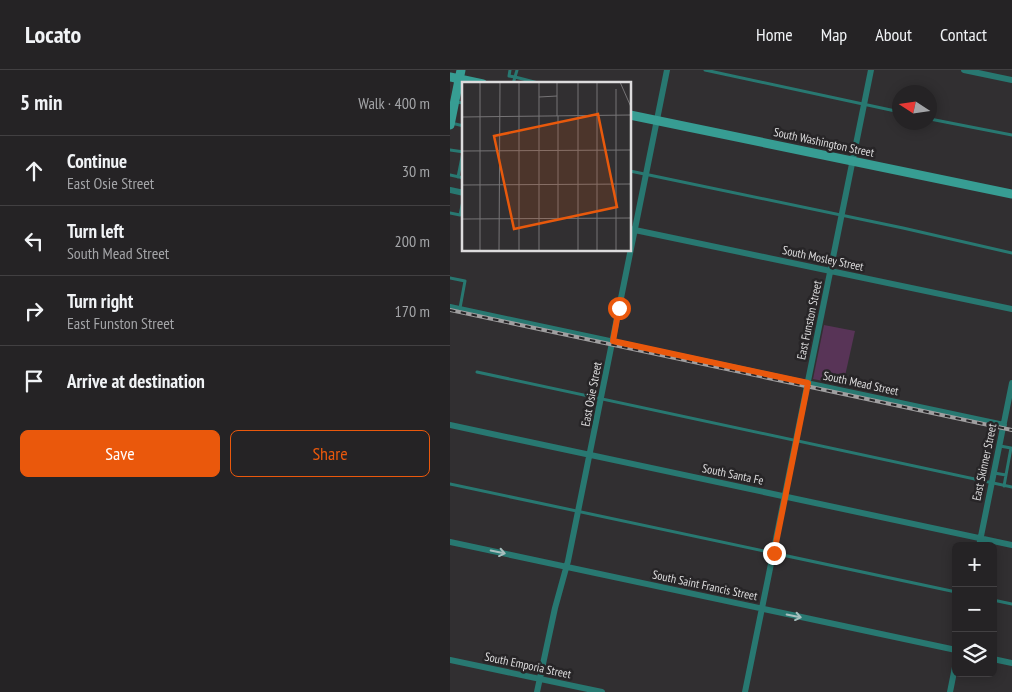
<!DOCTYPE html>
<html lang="en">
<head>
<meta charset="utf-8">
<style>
	:root { --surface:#252325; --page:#2d2b2d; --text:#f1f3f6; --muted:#a3a4a7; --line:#424042; --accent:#ea580c }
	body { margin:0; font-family:"PT Sans Narrow",sans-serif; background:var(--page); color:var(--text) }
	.controls { position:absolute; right:15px; bottom:15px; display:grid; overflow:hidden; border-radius:8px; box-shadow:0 2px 12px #0003 }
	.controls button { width:45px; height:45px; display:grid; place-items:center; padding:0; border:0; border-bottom:1px solid var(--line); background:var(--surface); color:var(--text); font:25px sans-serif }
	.compass { position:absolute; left:442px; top:15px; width:45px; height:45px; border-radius:50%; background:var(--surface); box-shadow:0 2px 12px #0003; rotate:282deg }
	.stop { position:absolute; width:15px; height:15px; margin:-11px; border:4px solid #ea580c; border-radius:50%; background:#fff }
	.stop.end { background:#ea580c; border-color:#fff; box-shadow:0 1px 5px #0008 }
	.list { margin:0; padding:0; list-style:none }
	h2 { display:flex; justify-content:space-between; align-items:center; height:65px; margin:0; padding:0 20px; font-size:21px }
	h2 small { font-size:16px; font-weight:400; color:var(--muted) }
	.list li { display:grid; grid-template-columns:32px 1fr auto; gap:15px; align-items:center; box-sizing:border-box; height:70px; padding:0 20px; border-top:1px solid var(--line) }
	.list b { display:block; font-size:19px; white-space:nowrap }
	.list p { margin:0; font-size:16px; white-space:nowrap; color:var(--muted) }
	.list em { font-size:16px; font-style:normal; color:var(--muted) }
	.actions { display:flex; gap:10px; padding:15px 20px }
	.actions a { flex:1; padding:11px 0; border:1px solid var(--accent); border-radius:8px; text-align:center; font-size:18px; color:var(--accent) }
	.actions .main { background:var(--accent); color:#fff }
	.icon { flex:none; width:28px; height:28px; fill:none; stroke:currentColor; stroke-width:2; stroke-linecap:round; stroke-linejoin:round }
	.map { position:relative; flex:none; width:562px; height:622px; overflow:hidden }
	header { display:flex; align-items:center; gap:30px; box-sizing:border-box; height:70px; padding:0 25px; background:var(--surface); border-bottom:1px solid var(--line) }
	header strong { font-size:24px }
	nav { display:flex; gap:28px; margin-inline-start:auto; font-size:18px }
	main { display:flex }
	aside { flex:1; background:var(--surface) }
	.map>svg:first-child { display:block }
	.green { fill:#583457 }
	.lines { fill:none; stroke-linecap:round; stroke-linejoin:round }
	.lane { stroke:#287871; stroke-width:3 }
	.street { stroke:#287871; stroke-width:6 }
	.secondary { stroke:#379d93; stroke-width:9 }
	.rail-casing { stroke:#a09fa0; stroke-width:4 }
	.rail { stroke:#272527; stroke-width:2; stroke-dasharray:5.5; stroke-linecap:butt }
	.oneway { stroke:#a7bebd }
	.route { stroke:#ea580c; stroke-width:6 }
	.labels { text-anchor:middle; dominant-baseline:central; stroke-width:5; stroke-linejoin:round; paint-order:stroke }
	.street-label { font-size:12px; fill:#dddcdd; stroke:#272527 }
	.inset-road { fill:none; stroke:#767476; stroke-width:1 }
	.view { fill:#e8590c; fill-opacity:0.15; stroke:#e8590c; stroke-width:2.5 }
	.inset-edge { fill:none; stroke:#dddcdd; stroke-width:2.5 }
</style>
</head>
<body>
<header>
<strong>Locato</strong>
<nav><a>Home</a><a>Map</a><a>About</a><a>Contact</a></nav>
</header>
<main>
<aside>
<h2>5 min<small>Walk · 400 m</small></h2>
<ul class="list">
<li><svg class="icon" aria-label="ahead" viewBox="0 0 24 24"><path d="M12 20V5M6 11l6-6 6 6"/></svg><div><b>Continue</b><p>East Osie Street</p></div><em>30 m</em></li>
<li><svg class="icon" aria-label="left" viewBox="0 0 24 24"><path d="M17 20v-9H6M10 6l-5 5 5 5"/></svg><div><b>Turn left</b><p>South Mead Street</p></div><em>200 m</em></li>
<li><svg class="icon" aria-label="right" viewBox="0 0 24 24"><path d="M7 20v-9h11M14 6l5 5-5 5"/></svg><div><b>Turn right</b><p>East Funston Street</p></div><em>170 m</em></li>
<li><svg class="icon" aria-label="arrive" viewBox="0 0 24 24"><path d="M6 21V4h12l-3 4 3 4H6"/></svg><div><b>Arrive at destination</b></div></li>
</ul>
<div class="actions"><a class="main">Save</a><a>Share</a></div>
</aside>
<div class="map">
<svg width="562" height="622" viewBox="0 0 562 622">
	<rect width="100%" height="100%" fill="#312f31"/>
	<path class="green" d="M374,255L405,261L393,315L363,309Z"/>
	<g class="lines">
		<path class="lane" d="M60,0L59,6L65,7L63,14
			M67,0L65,7L92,14
			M255,0L450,42
			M5,32L14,33
			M480,49L562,65
			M1,53L14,56
			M0,80L14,82
			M180,101L453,158L562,183
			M0,105L14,108
			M8,107L13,82
			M0,143L10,145L14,126
			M0,208L15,211L10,238
			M27,302L562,417
			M544,403L556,405L561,378L550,376
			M0,414L506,522
			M554,416L556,405
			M543,530L562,534"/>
		<path class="street" d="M514,0L562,10
			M0,120L14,123
			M180,159L562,239
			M0,237L554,355
			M0,355L562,475
			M0,472L506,580
			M529,476L562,313
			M543,589L562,593
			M0,590L152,622
			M87,622L105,538L118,491L217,0
			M295,622L421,0
			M500,622L506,592"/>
		<path class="secondary" d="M0,7L33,14
			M180,45L562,124
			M0,55L11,0"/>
		<g class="rail-casing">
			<path id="rail" d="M0,240L562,360"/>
		</g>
		<use href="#rail" class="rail"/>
	</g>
	<defs><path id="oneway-shaft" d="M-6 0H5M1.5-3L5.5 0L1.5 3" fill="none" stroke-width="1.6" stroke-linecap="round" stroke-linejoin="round" transform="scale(1.25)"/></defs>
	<g class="oneway">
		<use href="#oneway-shaft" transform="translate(48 482) rotate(12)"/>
		<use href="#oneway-shaft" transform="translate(344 546) rotate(12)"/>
	</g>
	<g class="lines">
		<path class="route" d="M169,238L163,271L358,313L324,483"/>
	</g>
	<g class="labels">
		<g class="street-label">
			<text transform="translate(374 72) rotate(12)">South Washington Street</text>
			<text transform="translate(373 188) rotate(12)">South Mosley Street</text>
			<text transform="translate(359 250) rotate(-78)">East Funston Street</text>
			<text transform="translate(411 313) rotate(12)">South Mead Street</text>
			<text transform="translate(141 324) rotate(-79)">East Osie Street</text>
			<text transform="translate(534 392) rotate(-78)">East Skinner Street</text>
			<text transform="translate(283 404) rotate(12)">South Santa Fe</text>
			<text transform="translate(255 515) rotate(12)">South Saint Francis Street</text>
			<text transform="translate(78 595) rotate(12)">South Emporia Street</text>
		</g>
	</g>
	<g transform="translate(12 12)">
		<rect width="169" height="169" fill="#312f31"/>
		<path class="inset-road" d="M18,0V168M116,0V168M135,0V168M158,0L169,25M77,15L95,14M95,34V0M0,35L169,33M0,69L169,68M0,103L169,102M0,137L169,136M96,137V34M37,168L38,0M57,168V0M77,168V0M154,168V7"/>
		<path class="view" d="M136,32L155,125L52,147L32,54Z"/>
		<rect width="169" height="169" class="inset-edge"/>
	</g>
</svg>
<div class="controls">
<button>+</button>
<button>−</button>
<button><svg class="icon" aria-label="layers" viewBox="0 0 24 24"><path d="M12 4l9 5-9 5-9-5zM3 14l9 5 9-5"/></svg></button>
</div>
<svg class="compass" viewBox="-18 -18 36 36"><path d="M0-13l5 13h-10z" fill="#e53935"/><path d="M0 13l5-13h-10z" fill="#a3a4a7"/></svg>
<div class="stop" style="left:169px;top:238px"></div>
<div class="stop end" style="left:324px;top:483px"></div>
</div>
</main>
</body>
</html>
